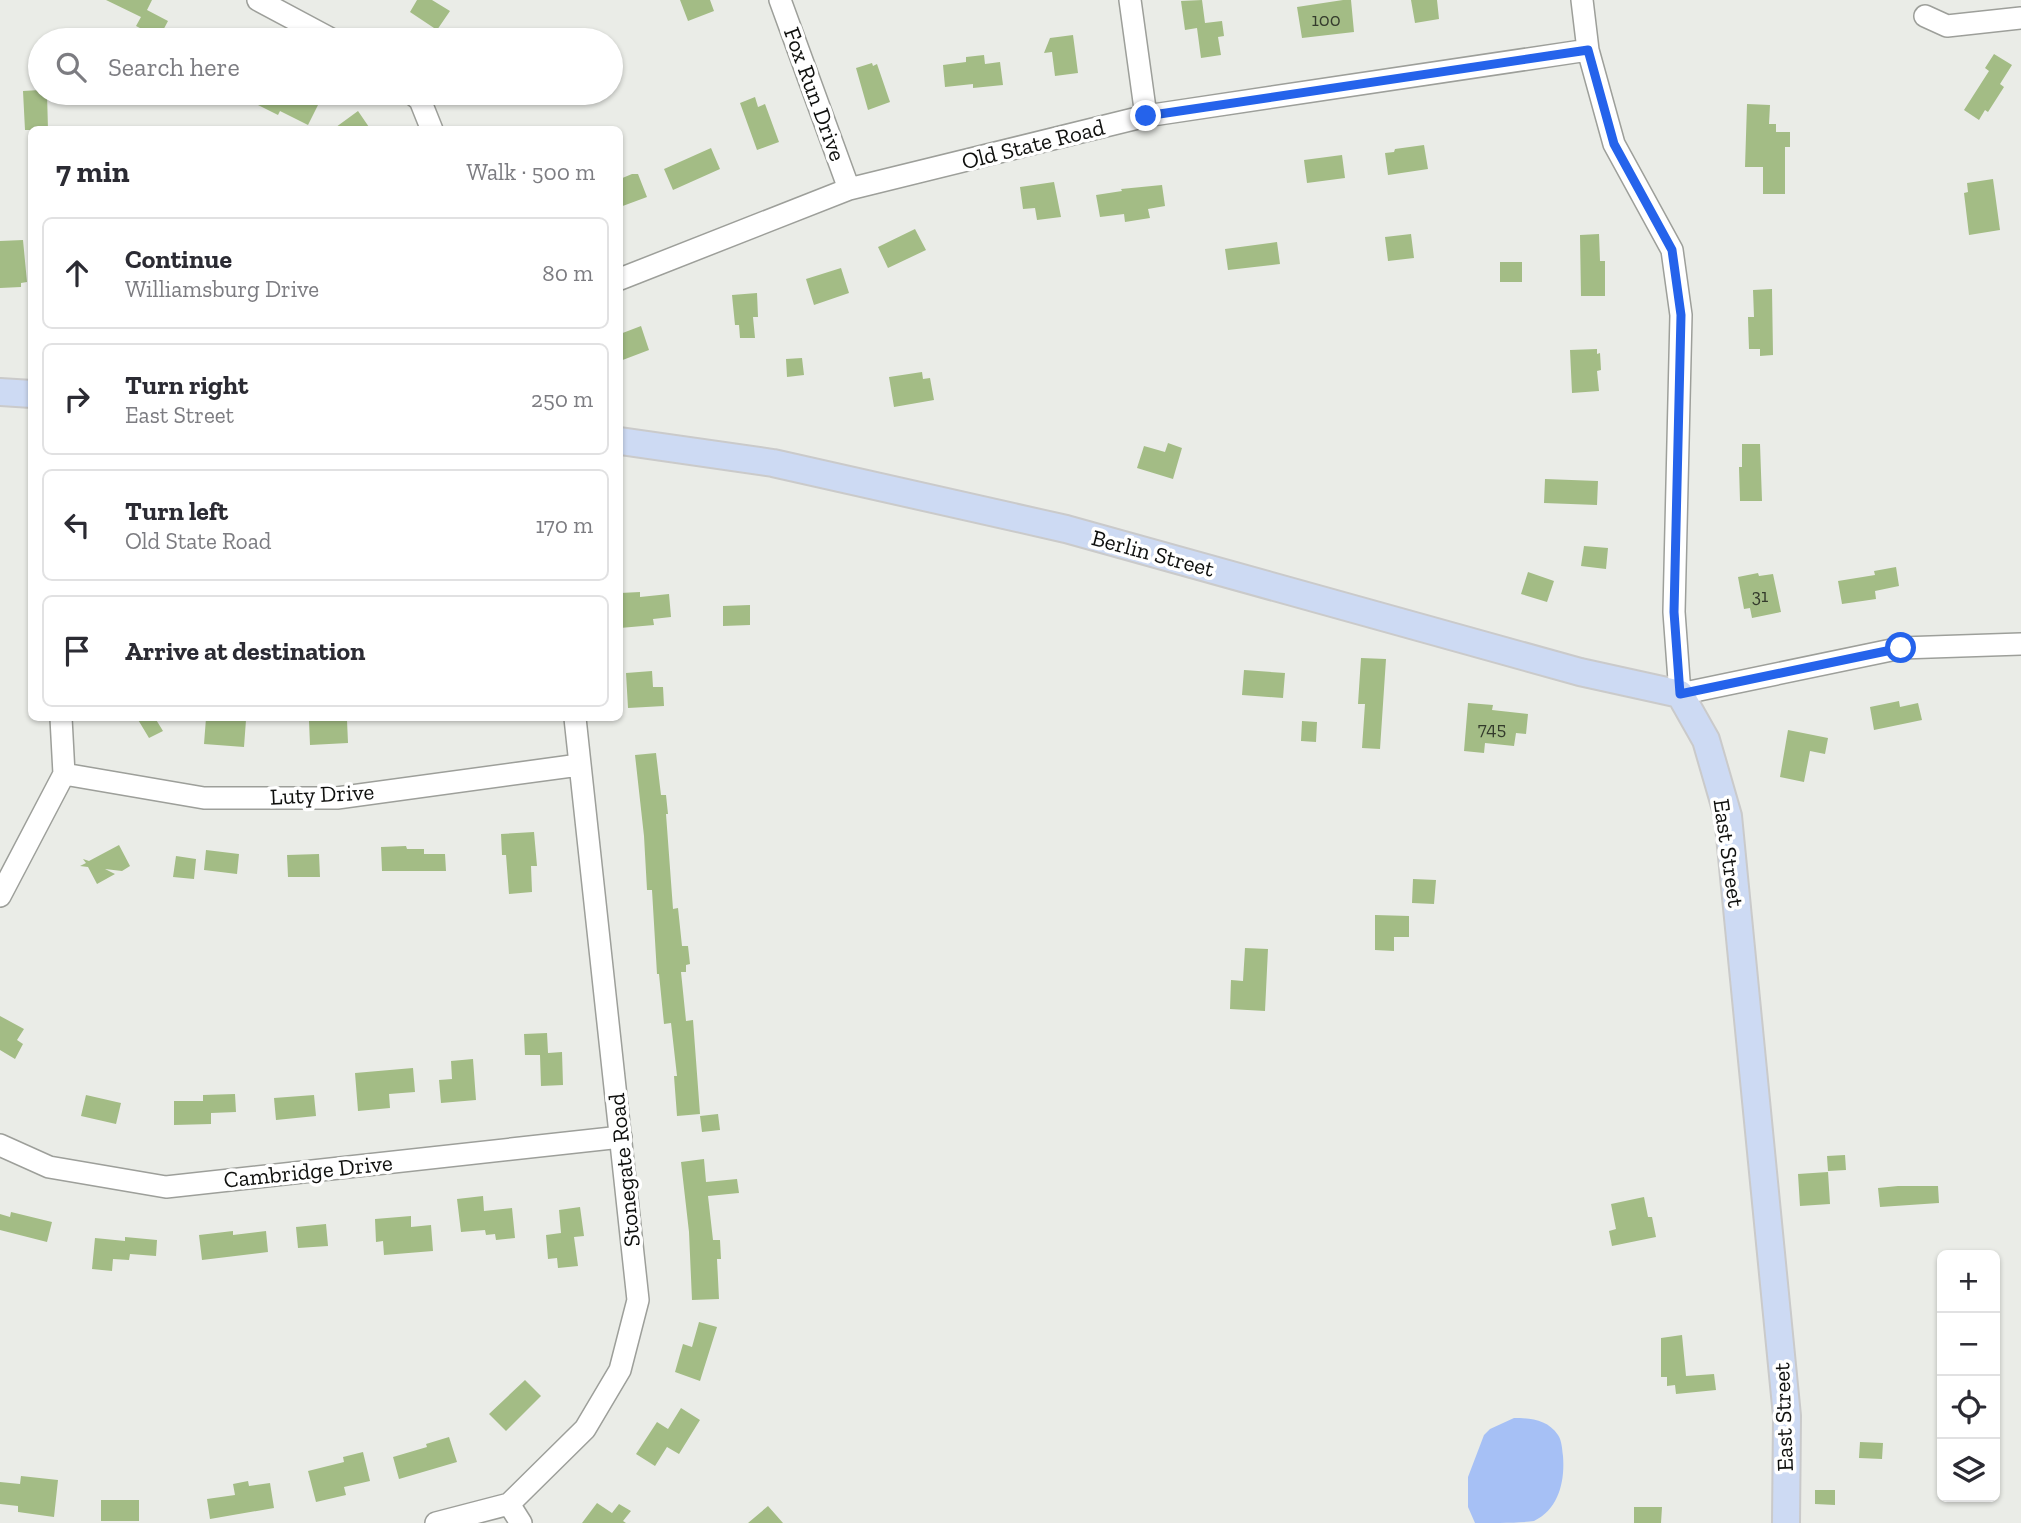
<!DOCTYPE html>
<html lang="en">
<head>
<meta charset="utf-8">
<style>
	:root { --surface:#fff; --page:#f7f7f7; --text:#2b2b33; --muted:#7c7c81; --line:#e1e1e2 }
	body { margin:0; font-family:"Zilla Slab",serif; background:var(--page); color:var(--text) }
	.controls { position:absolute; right:21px; bottom:21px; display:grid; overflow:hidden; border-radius:10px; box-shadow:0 2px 5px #0004 }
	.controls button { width:63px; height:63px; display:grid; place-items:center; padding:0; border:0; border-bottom:2px solid var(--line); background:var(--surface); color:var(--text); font:35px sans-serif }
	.stop { position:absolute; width:21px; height:21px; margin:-16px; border:5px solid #2563eb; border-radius:50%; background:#fff }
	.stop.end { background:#2563eb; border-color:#fff; box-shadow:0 2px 7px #0008 }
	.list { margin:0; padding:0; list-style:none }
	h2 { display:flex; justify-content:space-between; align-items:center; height:91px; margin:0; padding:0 28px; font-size:30px }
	h2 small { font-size:23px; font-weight:400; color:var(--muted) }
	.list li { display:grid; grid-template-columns:46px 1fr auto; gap:21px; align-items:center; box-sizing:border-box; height:112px; margin:0 14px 14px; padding:0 14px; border:2px solid var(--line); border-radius:10px }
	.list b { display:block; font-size:26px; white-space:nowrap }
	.list p { margin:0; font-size:23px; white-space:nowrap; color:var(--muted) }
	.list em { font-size:23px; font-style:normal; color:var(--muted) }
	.icon { flex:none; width:38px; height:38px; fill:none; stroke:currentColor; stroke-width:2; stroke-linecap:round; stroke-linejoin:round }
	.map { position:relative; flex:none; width:2021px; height:1523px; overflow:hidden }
	.search { position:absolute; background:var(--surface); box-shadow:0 2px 5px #0004; left:28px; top:28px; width:595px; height:77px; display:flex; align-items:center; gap:18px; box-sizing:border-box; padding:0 24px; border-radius:38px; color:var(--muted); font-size:26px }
	.panel { position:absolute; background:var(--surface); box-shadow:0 2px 5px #0004; left:28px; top:126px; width:595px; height:595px; border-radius:10px }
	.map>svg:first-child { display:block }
	.water { fill:#a6c0f5 }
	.building { fill:#a3bc85 }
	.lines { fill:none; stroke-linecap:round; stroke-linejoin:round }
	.minor-casing { stroke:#9d9f9a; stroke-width:24 }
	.major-casing { stroke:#cacaca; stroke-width:30 }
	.minor { stroke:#fff; stroke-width:21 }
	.major { stroke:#cddaf3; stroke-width:26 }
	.route { stroke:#2563eb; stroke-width:9 }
	.labels { text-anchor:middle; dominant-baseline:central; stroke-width:7; stroke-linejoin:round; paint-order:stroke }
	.number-label { font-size:19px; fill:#343b2c }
	.street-label { font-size:23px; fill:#0f100e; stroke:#fff }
</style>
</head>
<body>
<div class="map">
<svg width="2021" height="1523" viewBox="0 0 2021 1523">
	<rect width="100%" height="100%" fill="#eaece7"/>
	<path class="water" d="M1514,1418C1531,1418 1548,1420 1558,1435C1562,1441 1562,1449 1563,1456C1565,1481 1559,1509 1534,1521C1522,1523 1490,1523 1475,1523L1468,1507V1477L1484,1435L1490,1429Z"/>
	<path class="building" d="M106,0H152L147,10L168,21L159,38L136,26L141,17Z
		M417,0H432L450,11L437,30L410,12Z
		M680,0H710L714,11L688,21Z
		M1202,0L1205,23L1222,21L1224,36L1218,37L1221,55L1201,58L1197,28L1185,30L1181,1Z
		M1343,0H1351L1354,32L1302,38L1297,7Z
		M1411,0H1437L1439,19L1415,23Z
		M1073,35L1078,73L1055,76L1052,52L1044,53L1050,38Z
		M1994,54L2012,65L2000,84L2004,87L1988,112L1985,110L1979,120L1964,110L1989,71L1985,68Z
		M984,55L985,64L1000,62L1003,85L973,88V84L945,87L943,65L966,62V57Z
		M872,63L873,66L877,64L890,102L868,110L856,68Z
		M40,90V93H47L48,130H25L23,91Z
		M264,93H294L318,105L308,125L280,111L278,115L258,105Z
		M755,97L758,107L765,104L779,142L757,150L740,103Z
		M1747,104L1770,105L1769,124H1776V132H1790V147H1785V194H1763V167H1745Z
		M358,111L371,130H332Z
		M1424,145L1428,169L1388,175L1385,153L1394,152L1395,149Z
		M711,148L720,169L673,190L664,169Z
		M1342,155L1345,178L1307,183L1304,160Z
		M632,174H638L647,197L620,207V179Z
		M1993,179L2000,230L1969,235L1964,193L1968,192L1967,183Z
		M1054,182L1061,217L1037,220L1035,208L1023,209L1020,187Z
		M1162,185L1165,206L1148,209L1150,218L1125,222L1124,214L1100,217L1096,195L1122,191L1121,189Z
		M915,229L926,250L888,268L878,247Z
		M1411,234L1414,258L1388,261L1385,237Z
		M1599,234L1600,261H1605V296H1581L1580,235Z
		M23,240L27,282L21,283V287L0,288V241Z
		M1277,242L1280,264L1228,270L1225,249Z
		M1500,262H1522V282H1500Z
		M841,268L849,293L814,305L806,279Z
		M1772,289L1773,355L1760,356V349H1749L1748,317H1754L1753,290Z
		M757,293L758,317H753L755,338H740L739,325H735L732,295Z
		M641,326L649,350L620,361V334Z
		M1597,349V354L1600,353L1601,370L1597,371L1599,391L1572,393L1570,350Z
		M802,358L804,375L787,377L786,359Z
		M922,372L923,379L930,378L934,400L894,407L889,377Z
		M1168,443L1182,448L1173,479L1137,468L1144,446L1165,452Z
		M1742,444H1760L1762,501H1740L1739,467H1742Z
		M1545,479L1598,481L1597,505L1544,503Z
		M1584,546L1608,548L1606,569L1581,566Z
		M1896,567L1899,586L1875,591L1876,599L1842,604L1838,581L1875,575L1874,571Z
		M1528,572L1554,581L1547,602L1521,594Z
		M1758,573L1759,576L1773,574L1781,612L1752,618L1750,608L1744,609L1738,577Z
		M640,592V597L669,594L671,617L653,619L654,625L620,628V593Z
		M750,605V625L723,626V606Z
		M1361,658L1386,659L1380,749L1362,748L1365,704H1358Z
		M1244,670L1285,673L1283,698L1242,695Z
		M652,671L653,687H663L664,706L628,708L626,673Z
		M1899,701L1900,707L1918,703L1922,720L1874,730L1870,707Z
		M1468,703L1493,705L1492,710L1528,714L1526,734L1516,733L1514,746L1485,743L1484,753L1464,751Z
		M137,718H155L163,731L149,738Z
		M206,718L246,720L244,747L204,744Z
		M347,720L348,743L310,745L309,721Z
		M1302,721L1317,722L1316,742L1301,741Z
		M1788,730L1828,738L1825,754L1810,751L1804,782L1780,777Z
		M656,753L661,795H666L668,814H666L673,909L678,908L682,946H688L690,964L686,965V972H681L686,1021L693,1020L700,1114L677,1116L674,1076H677L671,1023L664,1024L659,974H657L652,890H647L644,836L635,755Z
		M534,832L537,866H531L532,892L509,894L506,855H502L501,834Z
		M119,845L130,866L122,871L105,869L115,874L97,884L88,867L80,866L86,863L83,859L89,861Z
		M406,846L407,849H424V854H445L446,871H382L381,847Z
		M206,850L239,854L237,874L204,870Z
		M319,854L320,877H288L287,855Z
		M176,856L196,859L194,879L173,877Z
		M1413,879L1436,880L1434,904L1412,903Z
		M1375,915L1409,916V937H1394V951L1375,950Z
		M1245,948L1268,949L1265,1011L1230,1009L1231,980L1243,981Z
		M0,1016L24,1029L17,1040L23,1044L15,1059L0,1050Z
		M547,1033L548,1053L562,1052L563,1085L541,1086L540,1055H525L524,1034Z
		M473,1059L476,1100L441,1103L439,1080L452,1079L451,1061Z
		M413,1068L415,1092L389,1094L390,1108L358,1111L355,1073Z
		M235,1094L236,1112L211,1113V1124L174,1125V1101H203V1095Z
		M86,1095L121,1103L116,1124L81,1116Z
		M314,1095L316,1116L276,1120L274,1098Z
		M718,1114L720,1130L702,1132L700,1116Z
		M1845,1155L1846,1170L1828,1171L1827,1156Z
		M704,1159L706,1182L737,1179L739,1193L708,1196L713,1240H720L721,1259H717L719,1299L692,1300L689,1232L681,1162Z
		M1828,1172L1830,1204L1800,1206L1798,1174Z
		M1898,1186H1938L1939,1203L1880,1207L1878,1188Z
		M483,1196L484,1211L512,1208L515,1238L496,1240L495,1234L486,1235L485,1230L461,1232L457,1199Z
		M1644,1197L1648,1217H1652L1656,1237L1612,1246L1609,1231L1616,1229L1611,1204Z
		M580,1207L584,1236L574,1237L578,1266L558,1268L557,1258L548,1259L546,1235L561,1233L559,1210Z
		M11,1212L52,1222L47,1242L0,1230V1214L10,1217Z
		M411,1216V1227L431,1225L433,1251L384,1255L383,1241L376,1242L375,1219Z
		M326,1224L328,1246L298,1248L296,1227Z
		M233,1231V1235L266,1231L268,1252L202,1260L199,1235Z
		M125,1237L157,1240L156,1256L130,1254L129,1260L113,1259L112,1271L92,1269L95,1238L125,1241Z
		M699,1322L717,1327L700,1381L675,1372L683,1344L692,1347Z
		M1682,1335L1686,1376L1714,1374L1716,1390L1676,1394L1675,1385L1667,1386V1377H1661V1338Z
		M525,1380L541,1396L506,1431L489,1414Z
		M681,1408L700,1420L679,1454L667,1447L655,1466L636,1454L657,1422L668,1429Z
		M449,1437L457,1462L399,1479L393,1457L427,1447L426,1444Z
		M1860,1442L1883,1443L1882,1459L1859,1458Z
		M363,1452L370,1481L344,1487L346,1495L316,1502L308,1471L344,1462L343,1457Z
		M21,1476L58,1480L54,1517L18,1512V1506L0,1504V1482L20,1484Z
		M248,1481L249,1486L270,1483L274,1508L210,1519L207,1499L235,1495L233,1484Z
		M1815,1490H1835V1505L1815,1504Z
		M101,1500H139V1521H101Z
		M597,1503L612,1513L619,1504L631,1511L623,1521L626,1523H582Z
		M768,1506L783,1523H748Z
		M1634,1507H1662L1661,1523H1634Z"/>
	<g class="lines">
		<g class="minor-casing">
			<path id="minor" d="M258,0L333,40
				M780,0L849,189
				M1130,0L1146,116
				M1582,0L1588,50L1614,144L1672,250L1681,315L1674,612L1680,694L1901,648L2021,644
				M1925,16L1947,26L2021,18
				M411,93L420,100L432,130
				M620,279L849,189L1146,116L1588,50
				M64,774L204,798H337L579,765
				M0,896L64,774L61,718
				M0,1145L49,1167L166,1187L621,1137
				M509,1504L521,1523
				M436,1523L509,1504L585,1429L620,1370L638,1300L575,718"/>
		</g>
		<g class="major-casing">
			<path id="major" d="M0,392L32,394
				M620,441L773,463L1066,529L1580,672L1680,694L1706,740L1728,816L1787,1416L1786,1523"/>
		</g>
		<use href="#minor" class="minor"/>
		<use href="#major" class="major"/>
	</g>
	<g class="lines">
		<path class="route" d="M1146,116L1588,50L1614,144L1672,250L1681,315L1674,612L1680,694L1901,648"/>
	</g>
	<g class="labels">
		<g class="number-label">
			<text x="1326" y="19">100</text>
			<text x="1760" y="595">31</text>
			<text x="1492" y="728">745</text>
		</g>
		<g class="street-label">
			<text transform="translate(815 94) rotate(70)">Fox Run Drive</text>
			<text transform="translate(1033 144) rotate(-14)">Old State Road</text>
			<text transform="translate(1153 553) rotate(15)">Berlin Street</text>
			<text transform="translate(322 794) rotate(-3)">Luty Drive</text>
			<text transform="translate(1729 853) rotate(82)">East Street</text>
			<text transform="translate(624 1170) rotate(-96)">Stonegate Road</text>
			<text transform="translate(308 1171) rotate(-6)">Cambridge Drive</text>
			<text transform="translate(1783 1417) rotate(-92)">East Street</text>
		</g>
	</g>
</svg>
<div class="controls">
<button>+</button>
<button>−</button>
<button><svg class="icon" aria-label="locate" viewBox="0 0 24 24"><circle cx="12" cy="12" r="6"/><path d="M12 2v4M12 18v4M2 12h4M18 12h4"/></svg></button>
<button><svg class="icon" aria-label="layers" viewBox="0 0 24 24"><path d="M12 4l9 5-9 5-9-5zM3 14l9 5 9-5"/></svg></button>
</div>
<div class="stop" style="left:1901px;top:648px"></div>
<div class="stop end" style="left:1146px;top:116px"></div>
<div class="search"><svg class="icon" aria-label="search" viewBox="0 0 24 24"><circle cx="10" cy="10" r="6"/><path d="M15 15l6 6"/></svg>Search here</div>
<section class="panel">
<h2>7 min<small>Walk · 500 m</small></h2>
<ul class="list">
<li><svg class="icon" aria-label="ahead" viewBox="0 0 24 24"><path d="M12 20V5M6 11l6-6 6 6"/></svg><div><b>Continue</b><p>Williamsburg Drive</p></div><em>80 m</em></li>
<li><svg class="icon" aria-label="right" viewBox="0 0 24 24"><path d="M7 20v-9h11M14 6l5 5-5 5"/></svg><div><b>Turn right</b><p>East Street</p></div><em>250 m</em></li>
<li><svg class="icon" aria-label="left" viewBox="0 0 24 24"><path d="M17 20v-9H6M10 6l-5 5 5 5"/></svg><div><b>Turn left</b><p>Old State Road</p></div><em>170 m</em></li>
<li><svg class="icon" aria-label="arrive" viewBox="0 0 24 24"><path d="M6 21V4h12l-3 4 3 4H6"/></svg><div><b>Arrive at destination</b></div></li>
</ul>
</section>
</div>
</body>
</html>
